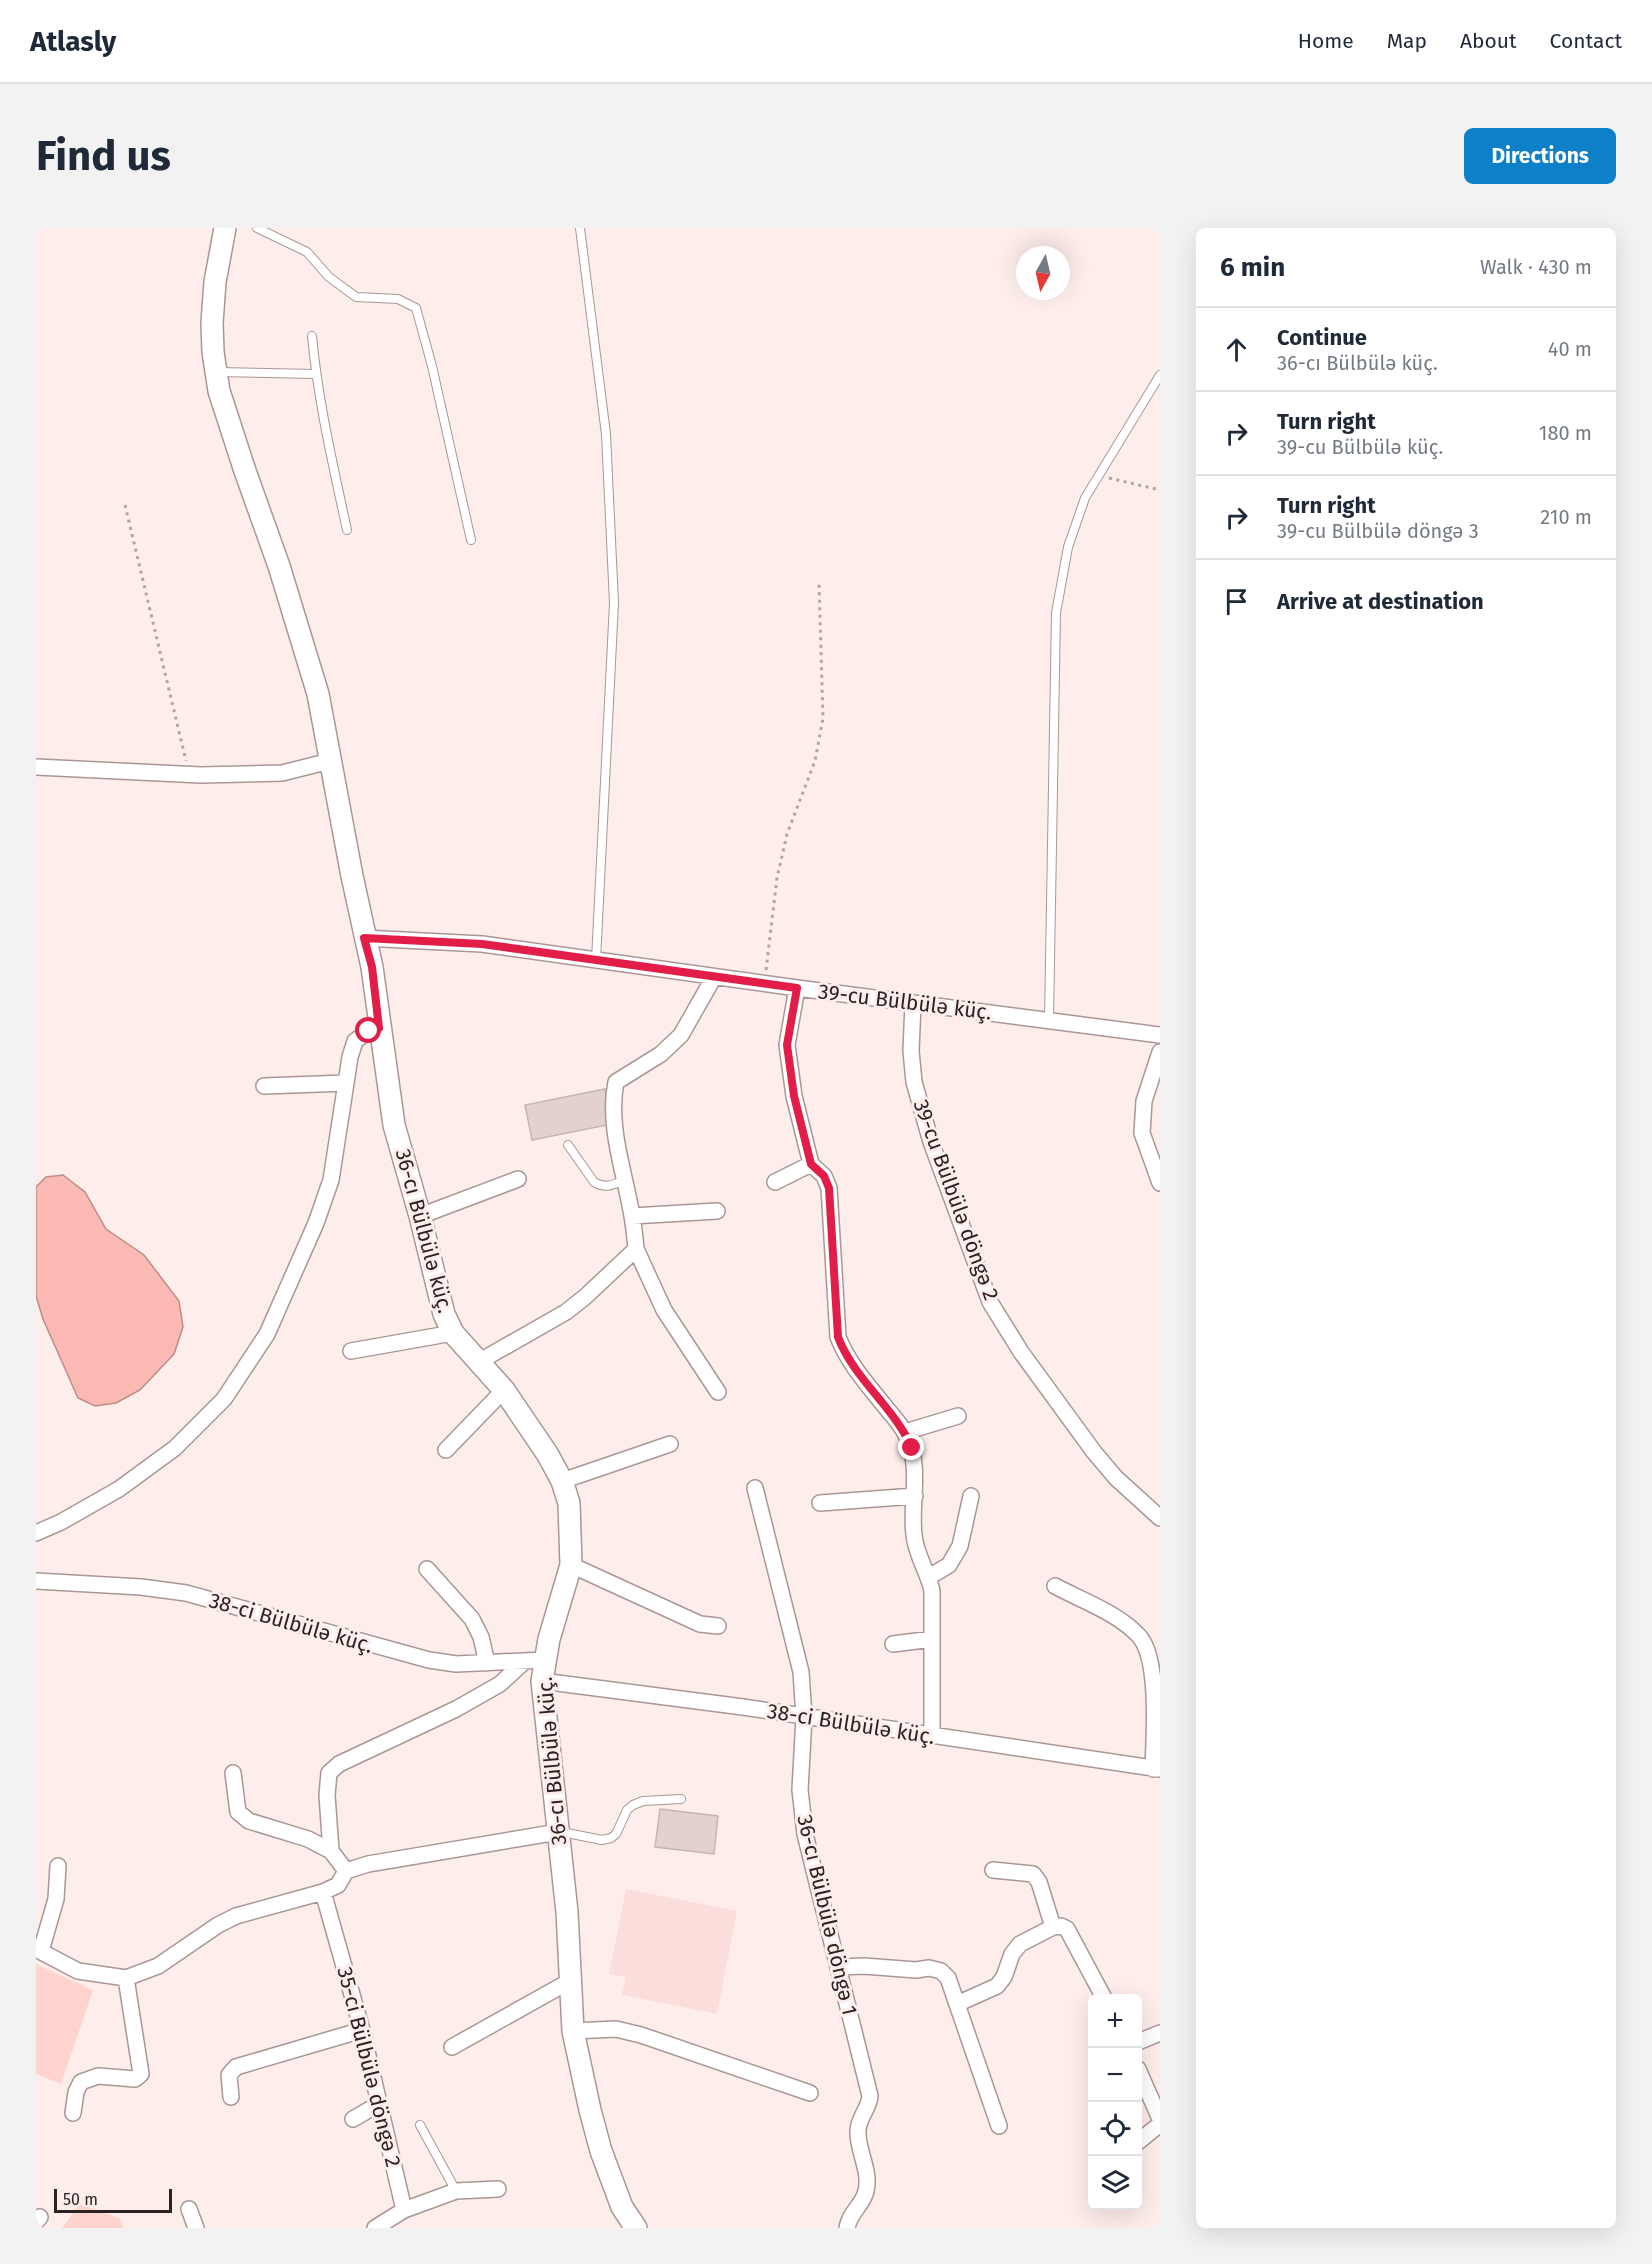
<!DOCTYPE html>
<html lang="en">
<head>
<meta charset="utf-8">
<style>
	:root { --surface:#fff; --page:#f2f2f3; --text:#1f2937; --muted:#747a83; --line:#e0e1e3; --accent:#0e80ca }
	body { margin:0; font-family:"Fira Sans",sans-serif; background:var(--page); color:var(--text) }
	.controls { position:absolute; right:18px; bottom:18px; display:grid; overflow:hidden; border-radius:9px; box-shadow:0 6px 24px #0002 }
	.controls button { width:54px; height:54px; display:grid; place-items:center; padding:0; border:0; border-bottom:2px solid var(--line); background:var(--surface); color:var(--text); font:30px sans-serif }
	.compass { position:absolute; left:980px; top:18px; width:54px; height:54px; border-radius:50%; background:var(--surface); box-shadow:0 6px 24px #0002; rotate:188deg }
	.scale { position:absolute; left:18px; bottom:15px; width:118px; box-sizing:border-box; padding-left:6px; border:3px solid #2a2322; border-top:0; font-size:16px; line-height:21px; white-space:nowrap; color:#2a2322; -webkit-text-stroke:4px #fdedeb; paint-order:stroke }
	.stop { position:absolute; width:18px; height:18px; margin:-14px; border:4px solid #e11d48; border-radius:50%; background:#fff }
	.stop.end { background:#e11d48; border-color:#fff; box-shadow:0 2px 6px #0008 }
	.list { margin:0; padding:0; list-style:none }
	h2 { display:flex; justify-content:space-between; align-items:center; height:78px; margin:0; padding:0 24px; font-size:26px }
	h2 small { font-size:20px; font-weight:400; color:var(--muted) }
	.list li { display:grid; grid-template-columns:39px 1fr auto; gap:18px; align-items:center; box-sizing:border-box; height:84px; padding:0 24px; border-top:2px solid var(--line) }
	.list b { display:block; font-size:22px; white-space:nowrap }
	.list p { margin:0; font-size:20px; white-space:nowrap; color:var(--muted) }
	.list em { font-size:20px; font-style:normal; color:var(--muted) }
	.icon { flex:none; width:33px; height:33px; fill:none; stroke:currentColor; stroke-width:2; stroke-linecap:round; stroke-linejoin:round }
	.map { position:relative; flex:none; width:1124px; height:2000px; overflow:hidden; border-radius:9px }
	header { display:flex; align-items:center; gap:36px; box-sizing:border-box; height:84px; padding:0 30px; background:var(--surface); border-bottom:2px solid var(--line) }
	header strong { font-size:28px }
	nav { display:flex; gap:33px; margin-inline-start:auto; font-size:21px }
	.intro { display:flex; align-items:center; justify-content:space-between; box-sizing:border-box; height:144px; padding:0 36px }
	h1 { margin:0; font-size:42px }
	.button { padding:15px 27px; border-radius:9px; background:var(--accent); color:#fff; font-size:21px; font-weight:700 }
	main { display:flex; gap:36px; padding:0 36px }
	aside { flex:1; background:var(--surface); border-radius:9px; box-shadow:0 6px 24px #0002 }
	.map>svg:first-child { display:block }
	.built { fill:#fbdedb }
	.green { fill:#ffd3ce }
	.water { fill:#fab9b2; stroke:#bc8c87; stroke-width:1.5 }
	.building { fill:#e4d0ce; stroke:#c8b5b3; stroke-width:1.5 }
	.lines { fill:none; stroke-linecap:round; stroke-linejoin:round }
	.lane-casing { stroke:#aa9795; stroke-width:10 }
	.street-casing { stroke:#aa9795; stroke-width:18 }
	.secondary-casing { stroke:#aa9795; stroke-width:24 }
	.path { stroke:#b1a5a3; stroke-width:3; stroke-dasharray:3 4.5; stroke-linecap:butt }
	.lane { stroke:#fff; stroke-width:8 }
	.street { stroke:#fff; stroke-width:15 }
	.secondary { stroke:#fff; stroke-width:21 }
	.route { stroke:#e11d48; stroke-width:8 }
	.labels { text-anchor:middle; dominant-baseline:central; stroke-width:6; stroke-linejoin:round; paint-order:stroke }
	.street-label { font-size:21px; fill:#2a2322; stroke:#fdedeb }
</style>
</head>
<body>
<header>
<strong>Atlasly</strong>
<nav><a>Home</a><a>Map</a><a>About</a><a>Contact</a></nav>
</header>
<div class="intro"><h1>Find us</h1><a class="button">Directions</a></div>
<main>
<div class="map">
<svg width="1124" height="2000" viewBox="0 0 1124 2000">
	<rect width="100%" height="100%" fill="#fdedeb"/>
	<path class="built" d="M590,1661L701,1683L681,1786L586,1767L590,1749L573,1746Z"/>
	<path class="green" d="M0,1736L57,1762L25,1856L0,1846Z
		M43,1976L83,1990L87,2000H26Z"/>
	<path class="water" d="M27,947L49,964L70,1001L108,1027L143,1073L147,1099L138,1126L104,1162L80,1175L59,1178L42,1170L7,1091L0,1068V959L10,949Z"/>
	<path class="building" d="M569,861L576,896L496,912L489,877Z
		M624,1581L682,1588L678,1626L619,1619Z"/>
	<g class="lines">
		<g class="lane-casing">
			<path id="lane" d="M221,0L271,24L293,49L320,69L362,71L380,80L396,138L435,312
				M544,0L570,206L578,375L560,732
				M276,108C282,173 297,237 311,302
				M181,144L279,146
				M1013,792L1020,385L1032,319L1049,270L1124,147
				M532,917L558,954C569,961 577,957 588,952
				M526,1604L566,1612L575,1610L580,1606L591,1582L597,1577L607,1573L645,1571
				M384,1897L420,1963"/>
		</g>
		<g class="street-casing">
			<path id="street" d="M0,539L165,547L246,545L294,533
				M328,710L446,716L761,760L1124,807
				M761,760L751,817L758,868L775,936L788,948L793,960L802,1109C813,1137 833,1158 851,1181C858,1189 866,1198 870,1207C886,1240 874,1273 878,1307C880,1328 892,1343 896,1363V1508
				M877,775L875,823L878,854L895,914L954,1074L985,1124L1058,1224L1080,1250L1124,1290
				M1124,824L1108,873L1106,905L1124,955
				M228,858L310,855
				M739,954L775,936
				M384,988L482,951
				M596,988L681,983
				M600,1021L628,1082L682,1164
				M315,1123L417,1105
				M444,1133L530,1084L549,1069L600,1021C599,1010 598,999 596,988C589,945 571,898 580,854L625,826L645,807L678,749
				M869,1204L922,1188
				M410,1222L468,1162
				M526,1253L634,1216
				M719,1260L765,1444L768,1489L764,1562L769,1606L834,1868C833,1881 822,1890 822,1903C821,1923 835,1942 830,1963C827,1977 813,1985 811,2000
				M784,1275L879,1268
				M0,1305L25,1294L83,1261L139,1220L188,1171L231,1106L280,995L295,952L314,829L319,813L333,803L343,800
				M535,1337L664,1396L682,1398
				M391,1341L436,1391L445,1409L451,1435
				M893,1349L913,1337L924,1318L935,1268
				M0,1353L105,1359L150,1365L393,1432L420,1436L509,1432
				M1019,1358C1047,1373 1082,1385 1103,1408C1124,1431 1118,1510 1117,1541
				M857,1416L896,1411
				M506,1453L707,1479L1124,1541
				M197,1545L202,1584L213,1593L272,1611L295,1623L310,1643
				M295,1623L291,1567L293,1545L303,1536L420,1481L464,1456L489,1433
				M957,1642L997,1646L1003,1654L1017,1699
				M0,1721L42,1743L90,1750L122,1738L182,1697L200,1688L287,1664
				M5,1723L20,1671L22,1638
				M803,1739L828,1738L880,1742L893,1740L905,1743L912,1750L963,1898
				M921,1776L961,1758L968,1749L976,1726L984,1716L1017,1699L1025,1698L1031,1701L1068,1770
				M537,1803L580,1801L605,1807L774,1865
				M1102,1814L1124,1805
				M416,1819L534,1753
				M1102,1841L1124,1891
				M195,1869L193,1847L200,1839L326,1802
				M37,1885L40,1864L45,1854L62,1848L99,1851L105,1846L90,1750
				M317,1891L343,1876
				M1102,1914L1124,1896
				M153,1981L160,2000
				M368,1982L420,1963L462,1961
				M0,1994L4,1989
				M339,2000L368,1982L326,1802L287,1664L302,1657L310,1643L332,1636L522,1604"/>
		</g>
		<g class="secondary-casing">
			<path id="secondary" d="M189,0L179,54L176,95L177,124L183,163L209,243L243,338L282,466L316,648L336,739L358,897L384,988L408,1086L417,1105L468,1162L512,1227L526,1253L533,1275L535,1337L513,1411L506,1453L531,1684L537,1803L554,1882L565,1923L586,1979L600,2000"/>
		</g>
		<path class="path" d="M1073,250L1124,262
			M89,277L150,533
			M730,742L741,650L751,606L779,533L787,490L783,355"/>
		<use href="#lane" class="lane"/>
		<use href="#street" class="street"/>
		<use href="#secondary" class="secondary"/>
	</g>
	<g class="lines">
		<path class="route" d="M333,803L343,800L336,739L328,710L446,716L761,760L751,817L758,868L775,936L788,948L793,960L802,1109C818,1151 858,1179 876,1220"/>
	</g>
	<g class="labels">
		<g class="street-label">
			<text transform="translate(869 774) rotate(7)">39-cu Bülbülə küç.</text>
			<text transform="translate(920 972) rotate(70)">39-cu Bülbülə döngə 2</text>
			<text transform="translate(388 1003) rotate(75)">36-cı Bülbülə küç.</text>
			<text transform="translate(255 1395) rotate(16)">38-ci Bülbülə küç.</text>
			<text transform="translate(815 1496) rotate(9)">38-ci Bülbülə küç.</text>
			<text transform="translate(516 1533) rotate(-95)">36-cı Bülbülə küç.</text>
			<text transform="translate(791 1687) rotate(77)">36-cı Bülbülə döngə 1</text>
			<text transform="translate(333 1839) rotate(76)">35-ci Bülbülə döngə 2</text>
		</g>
	</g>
</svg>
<div class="controls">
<button>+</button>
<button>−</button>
<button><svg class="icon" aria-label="locate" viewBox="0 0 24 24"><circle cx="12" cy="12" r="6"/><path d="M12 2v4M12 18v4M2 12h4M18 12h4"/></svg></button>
<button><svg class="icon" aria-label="layers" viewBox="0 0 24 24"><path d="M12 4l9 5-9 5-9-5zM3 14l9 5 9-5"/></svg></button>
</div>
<svg class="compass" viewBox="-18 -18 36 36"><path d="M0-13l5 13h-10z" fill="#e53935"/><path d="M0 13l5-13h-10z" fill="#747a83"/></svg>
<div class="scale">50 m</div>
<div class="stop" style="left:333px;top:803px"></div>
<div class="stop end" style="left:876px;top:1220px"></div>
</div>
<aside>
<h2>6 min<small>Walk · 430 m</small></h2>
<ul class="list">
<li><svg class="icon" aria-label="ahead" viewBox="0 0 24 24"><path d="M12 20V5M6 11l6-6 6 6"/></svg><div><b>Continue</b><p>36-cı Bülbülə küç.</p></div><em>40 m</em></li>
<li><svg class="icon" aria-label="right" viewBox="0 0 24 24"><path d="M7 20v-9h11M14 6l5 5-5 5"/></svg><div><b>Turn right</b><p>39-cu Bülbülə küç.</p></div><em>180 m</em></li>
<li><svg class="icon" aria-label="right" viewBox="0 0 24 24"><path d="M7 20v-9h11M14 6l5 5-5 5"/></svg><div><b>Turn right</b><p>39-cu Bülbülə döngə 3</p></div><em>210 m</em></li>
<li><svg class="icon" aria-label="arrive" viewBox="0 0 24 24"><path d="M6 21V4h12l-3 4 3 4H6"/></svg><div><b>Arrive at destination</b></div></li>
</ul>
</aside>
</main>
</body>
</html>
